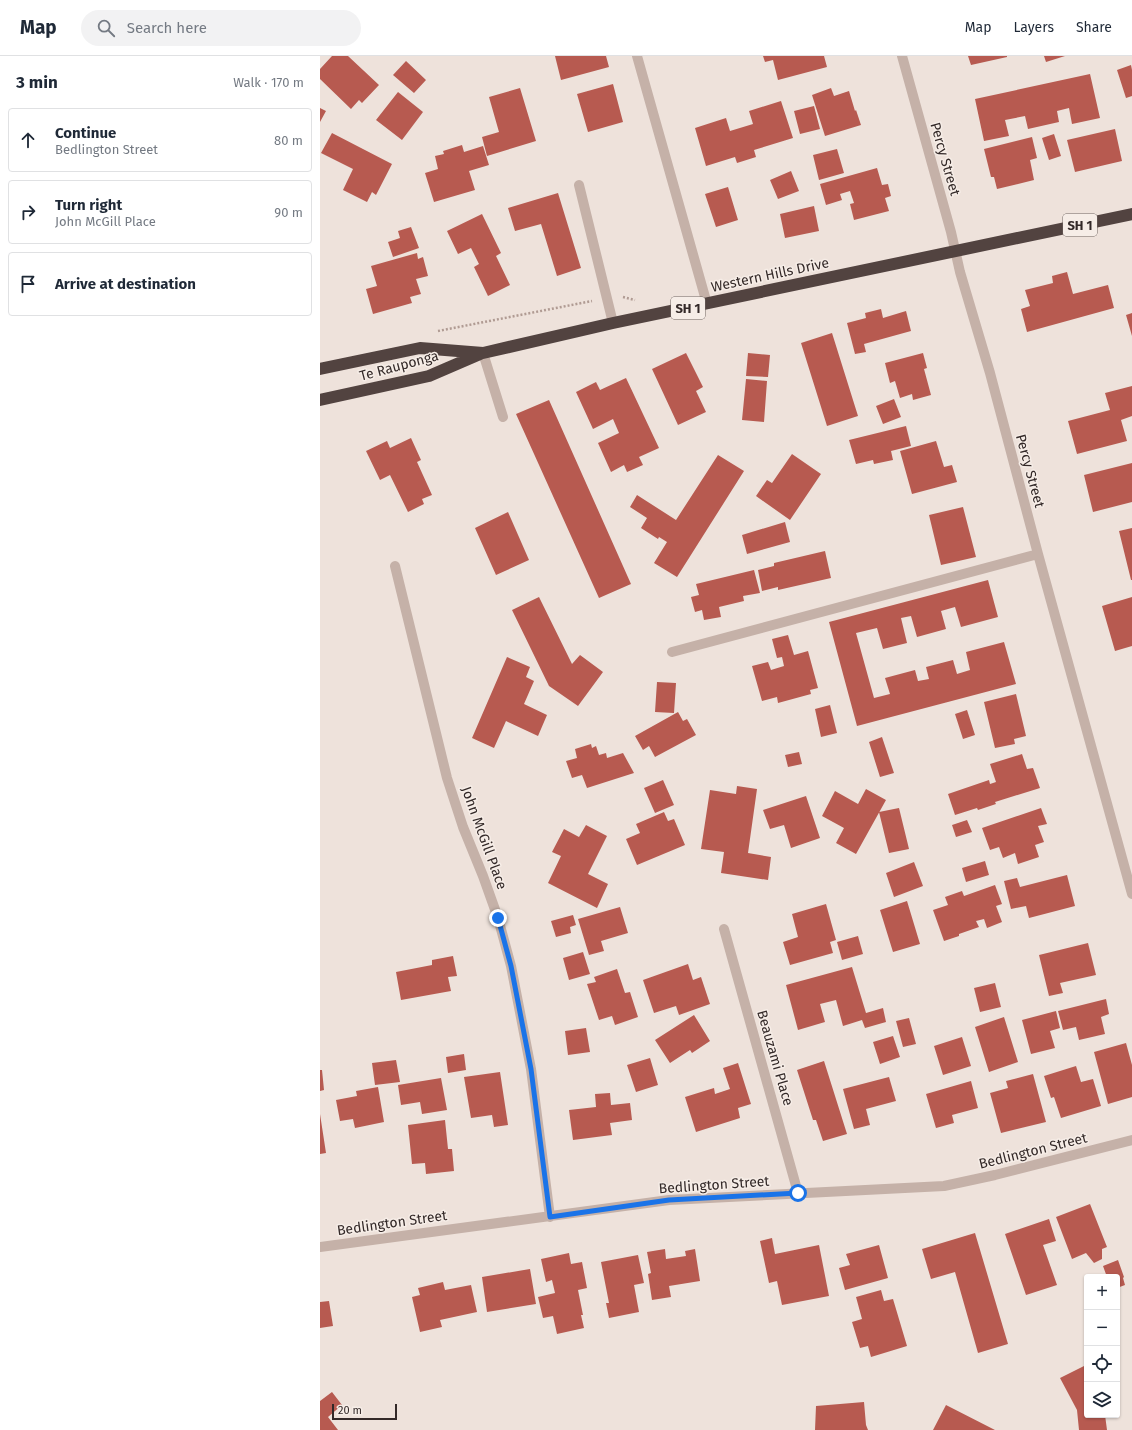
<!DOCTYPE html>
<html lang="en">
<head>
<meta charset="utf-8">
<style>
	:root { --surface:#fff; --page:#f2f2f3; --text:#1f2937; --muted:#747a83; --line:#e0e1e3 }
	body { margin:0; font-family:"Fira Sans",sans-serif; background:var(--page); color:var(--text) }
	.controls { position:absolute; right:12px; bottom:12px; display:grid; overflow:hidden; border-radius:4px; box-shadow:0 1px 3px #0004 }
	.controls button { width:36px; height:36px; display:grid; place-items:center; padding:0; border:0; border-bottom:1px solid var(--line); background:var(--surface); color:var(--text); font:20px sans-serif }
	.scale { position:absolute; left:12px; bottom:10px; width:65px; box-sizing:border-box; padding-left:4px; border:2px solid #332928; border-top:0; font-size:11px; line-height:14px; white-space:nowrap; color:#332928; -webkit-text-stroke:3px #f6ede7; paint-order:stroke }
	.stop { position:absolute; width:12px; height:12px; margin:-9px; border:3px solid #1a73e8; border-radius:50%; background:#fff }
	.stop.end { background:#1a73e8; border-color:#fff; box-shadow:0 1px 4px #0008 }
	.list { margin:0; padding:0; list-style:none }
	h2 { display:flex; justify-content:space-between; align-items:center; height:52px; margin:0; padding:0 16px; font-size:17px }
	h2 small { font-size:13px; font-weight:400; color:var(--muted) }
	.list li { display:grid; grid-template-columns:26px 1fr auto; gap:12px; align-items:center; box-sizing:border-box; height:64px; margin:0 8px 8px; padding:0 8px; border:1px solid var(--line); border-radius:4px }
	.list b { display:block; font-size:15px; white-space:nowrap }
	.list p { margin:0; font-size:13px; white-space:nowrap; color:var(--muted) }
	.list em { font-size:13px; font-style:normal; color:var(--muted) }
	.icon { flex:none; width:22px; height:22px; fill:none; stroke:currentColor; stroke-width:2; stroke-linecap:round; stroke-linejoin:round }
	.map { position:relative; flex:none; width:812px; height:1374px; overflow:hidden }
	header { display:flex; align-items:center; gap:24px; box-sizing:border-box; height:56px; padding:0 20px; background:var(--surface); border-bottom:1px solid var(--line) }
	header strong { font-size:19px }
	nav { display:flex; gap:22px; margin-inline-start:auto; font-size:14px }
	.search { width:280px; height:36px; background:var(--page); display:flex; align-items:center; gap:10px; box-sizing:border-box; padding:0 14px; border-radius:22px; color:var(--muted); font-size:15px }
	main { display:flex }
	aside { flex:1; background:var(--surface) }
	.map>svg:first-child { display:block }
	.building { fill:#b75a50 }
	.lines { fill:none; stroke-linecap:round; stroke-linejoin:round }
	.path { stroke:#b09b93; stroke-width:2.5; stroke-dasharray:2 2; stroke-linecap:butt }
	.minor { stroke:#c5b1a8; stroke-width:10 }
	.highway { stroke:#524340; stroke-width:12 }
	.route { stroke:#1a73e8; stroke-width:5 }
	.labels { text-anchor:middle; dominant-baseline:central; stroke-width:3; stroke-linejoin:round; paint-order:stroke }
	.shield { fill:#f6ede7; stroke:#6e6461; stroke-width:1 }
	.shield-label { font-size:13px; font-weight:bold; fill:#332928 }
	.street-label { font-size:14px; fill:#332928; stroke:#f6ede7 }
</style>
</head>
<body>
<header>
<strong>Map</strong>
<div class="search"><svg class="icon" aria-label="search" viewBox="0 0 24 24"><circle cx="10" cy="10" r="6"/><path d="M15 15l6 6"/></svg>Search here</div>
<nav><a>Map</a><a>Layers</a><a>Share</a></nav>
</header>
<main>
<aside>
<h2>3 min<small>Walk · 170 m</small></h2>
<ul class="list">
<li><svg class="icon" aria-label="ahead" viewBox="0 0 24 24"><path d="M12 20V5M6 11l6-6 6 6"/></svg><div><b>Continue</b><p>Bedlington Street</p></div><em>80 m</em></li>
<li><svg class="icon" aria-label="right" viewBox="0 0 24 24"><path d="M7 20v-9h11M14 6l5 5-5 5"/></svg><div><b>Turn right</b><p>John McGill Place</p></div><em>90 m</em></li>
<li><svg class="icon" aria-label="arrive" viewBox="0 0 24 24"><path d="M6 21V4h12l-3 4 3 4H6"/></svg><div><b>Arrive at destination</b></div></li>
</ul>
</aside>
<div class="map">
<svg width="812" height="1374" viewBox="0 0 812 1374">
	<rect width="100%" height="100%" fill="#eee2db"/>
	<path class="building" d="M12,0H28L59,29L42,47L39,44L31,53L0,23V13Z
		M235,0H286L289,11L241,24Z
		M443,0H504L507,11L458,24L453,4L445,6Z
		M648,0H687V1L651,9Z
		M724,0H745L726,6Z
		M86,5L106,24L94,37L73,19Z
		M811,9L812,14V40L806,42L797,14Z
		M770,18L780,62L752,68L749,52L737,55L739,66L708,73L705,60L685,64L689,80L664,85L655,43Z
		M293,28L303,66L268,76L257,38Z
		M200,32L216,85L167,100L162,81L179,76L169,41Z
		M511,32L514,40L529,35L535,55L536,54L541,69L505,80L492,39Z
		M78,36L103,56L82,84L56,64Z
		M461,45L473,82L434,94L436,101L417,107L415,101L386,110L375,72L406,62L410,75L433,68L429,55Z
		M494,50L500,73L480,78L474,55Z
		M0,52L6,55L0,66Z
		M795,73L802,105L755,116L747,84Z
		M12,77L72,108L56,139L52,136L47,146L23,134L33,113L1,97Z
		M734,78L741,100L729,104L722,82Z
		M712,81L717,102L710,104L714,124L677,133L674,121H671L664,93Z
		M142,89L144,96L163,90L169,109L149,115L155,134L114,146L105,117L118,113L115,100L124,98L123,95Z
		M517,93L524,117L499,124L493,99Z
		M557,112L562,129L568,128L571,140L565,142L569,155L534,164L530,148L534,147L530,135L520,138L522,144L506,149L500,128Z
		M471,115L479,135L458,143L450,124Z
		M408,131L418,164L396,171L385,138Z
		M238,137L261,212L237,220L221,168L195,175L188,152Z
		M494,150L499,175L465,182L460,158Z
		M162,158L181,197L176,200L190,229L168,240L154,211L159,208L151,192L138,198L127,175Z
		M91,171L99,192L73,201L68,186L80,182L78,175Z
		M97,197L98,203L103,201L108,220L96,223L101,238L90,241L92,247L53,258L46,233L57,230L51,210Z
		M747,216L753,238L788,229L794,252L707,276L701,253L710,250L705,234L733,227L732,220Z
		M561,253L563,262L586,255L591,275L544,288L546,296L535,298L527,267L546,262L545,257Z
		M812,257V280L806,259Z
		M512,277L538,360L507,370L481,287Z
		M366,297L383,331L376,335L386,356L358,369L332,313Z
		M428,297L450,299L448,321L426,320Z
		M603,297L607,312L604,313L611,339L593,344L592,338L580,342L575,325L570,327L565,307Z
		M306,322L339,392L319,401L323,409L307,416L304,409L291,416L278,387L299,377L293,363L273,373L256,336L276,326L280,334Z
		M426,323L447,325L444,366L422,364Z
		M812,330V360L801,364L807,385L757,398L748,365L790,354L785,337Z
		M574,343L581,361L563,368L556,350Z
		M229,344L311,528L279,542L196,358Z
		M586,370L591,390L571,395L573,404L554,408L553,404L536,408L529,384Z
		M91,382L101,404L97,406L112,439L102,443L104,448L88,456L70,419L60,424L46,395L67,385L70,392Z
		M616,385L624,411L632,409L637,426L592,438L580,395Z
		M472,398L501,418L470,464L436,440L447,424L452,427Z
		M398,399L424,415L357,521L334,507L347,486L339,481L338,483L321,472L327,462L310,451L317,439L356,464Z
		M812,407V446L773,456L764,419Z
		M643,451L656,501L621,509L609,459Z
		M188,456L209,504L176,519L155,472Z
		M465,466L470,486L427,498L422,479Z
		M812,472V524H811L799,475Z
		M505,495L511,522L458,534V531L442,535L438,514L454,510V507Z
		M434,514L440,537L423,540L424,545L399,551L401,561L384,564L382,554L375,556L371,541L379,539L376,528Z
		M668,524L678,561L641,571L635,551L621,555L626,573L597,581L591,560L581,562L587,587L563,593L557,572L536,577L554,642L570,638L565,622L595,614L598,625L609,623L606,611L633,604L637,618L650,614L646,596L684,586L696,628L537,670L509,566Z
		M219,541L252,608L260,599L283,616L258,650L229,630L192,554Z
		M812,541V590L795,595L782,550Z
		M468,579L474,599L488,595L498,632L490,634L491,638L458,647L457,641L442,645L432,610L448,606L451,614L464,610L462,601L457,602L452,583Z
		M187,601L210,611L206,621L214,625L204,648L227,659L218,680L186,665L174,692L152,682Z
		M337,626L356,627L354,657L335,656Z
		M696,638L706,680L694,683L695,688L675,692L664,646Z
		M510,649L517,677L501,681L495,653Z
		M647,654L655,679L643,683L635,658Z
		M358,656L363,665L367,663L376,679L335,701L329,690L323,694L315,680Z
		M562,681L574,717L560,721L549,686Z
		M271,688L272,692L276,690L279,699L286,697L287,702L303,697L314,717L267,732L262,719L252,722L246,705L257,702L255,693Z
		M479,696L482,708L468,711L465,699Z
		M702,698L707,713L713,712L720,732L675,746L676,748L658,754L657,752L635,759L628,738L669,724L670,728L676,726L670,708Z
		M343,724L354,749L335,757L324,732Z
		M417,730L437,733L428,797L451,801L448,824L401,817L404,796L381,793L390,734L416,738Z
		M546,733L566,744L536,798L516,787L524,772L502,760L515,735L538,748Z
		M486,740L500,782L471,792L464,769L450,773L443,754Z
		M579,752L589,793L569,797L559,756Z
		M721,752L727,768L718,770L724,786L715,789L719,801L698,808L695,797L683,802L679,791L670,794L662,772Z
		M344,756L348,765L354,763L365,789L317,809L306,783L320,777L316,768Z
		M647,764L652,776L636,781L632,769Z
		M266,769L287,780L268,818L288,828L277,852L228,827L241,800L232,796L244,773L259,781Z
		M665,805L669,819L646,826L642,812Z
		M594,806L603,830L574,841L566,817Z
		M747,819L755,850L709,862L706,850L691,853L684,825L697,822L700,831Z
		M675,829L682,848L676,850L682,866L667,872L664,863L656,865L659,871L639,878V880L624,885L613,854L628,849L625,841L642,835L644,840Z
		M587,845L600,888L573,896L560,854Z
		M506,848L516,884L510,886L513,897L470,909L463,886L478,881L472,858Z
		M300,851L308,877L281,885L284,895L269,899L258,863Z
		M253,859L256,869L250,871L251,877L236,881L231,865Z
		M538,880L543,898L522,904L517,886Z
		M768,887L776,919L740,927L743,937L729,940L719,899Z
		M263,896L270,918L249,924L243,902Z
		M133,900L137,920L128,921L131,935L81,944L76,916L112,909V904Z
		M368,908L373,924L381,921L390,948L359,959L356,950L334,957L323,924Z
		M532,911L546,957L563,952L566,966L545,972L542,964L523,970L516,944L500,948L505,966L478,974L466,929Z
		M297,913L305,937L310,936L318,961L295,969L292,960L279,964L267,928L276,926L274,921Z
		M675,927L681,951L660,956L654,932Z
		M786,943L789,958L781,961L785,978L759,984L756,971L743,974L738,955Z
		M736,955L740,972L730,975L735,992L711,998L702,964Z
		M374,959L390,985L372,997L370,994L350,1007L335,984Z
		M684,961L698,1006L669,1016L655,971Z
		M589,962L596,988L583,991L576,965Z
		M266,972L270,996L248,999L245,975Z
		M573,980L580,1001L560,1008L553,986Z
		M642,981L651,1010L623,1019L614,990Z
		M806,987L812,1009V1041L788,1048L774,996Z
		M144,998L146,1014L128,1017L126,1001Z
		M330,1002L338,1029L316,1036L307,1009Z
		M76,1004L80,1026L55,1029L52,1007Z
		M504,1005L527,1078L503,1085L496,1064H493L477,1014Z
		M418,1007L431,1048L418,1052L420,1062L376,1076L365,1041L394,1032L395,1038L410,1033L403,1012Z
		M756,1010L761,1026L773,1023L781,1050L741,1062L734,1041L731,1042L724,1020Z
		M0,1014H2L4,1034L0,1035Z
		M180,1016L188,1069L174,1071L172,1059L151,1062L144,1021Z
		M713,1018L726,1066L681,1077L670,1037L688,1032L686,1025Z
		M569,1021L576,1045L546,1053L550,1069L534,1073L523,1033Z
		M121,1022L127,1054L102,1058L100,1046L81,1049L78,1029Z
		M651,1025L658,1052L632,1059L634,1067L616,1072L606,1038Z
		M58,1031L64,1066L35,1072L33,1063L20,1065L16,1044L37,1040L36,1035Z
		M290,1037L291,1049L310,1047L312,1064L290,1067L292,1079L253,1084L249,1054L276,1051L275,1038Z
		M0,1058L6,1097L0,1098Z
		M125,1064L128,1093H132L134,1115L106,1118L105,1107L92,1108L88,1069Z
		M770,1148L787,1191L782,1193V1203L774,1207L766,1197L752,1203L736,1161Z
		M729,1163L736,1185L723,1189L737,1229L706,1239L685,1178Z
		M655,1177L688,1288L658,1297L635,1216L611,1223L602,1193Z
		M452,1182L455,1198L499,1189L509,1240L462,1249L457,1225L449,1227L440,1185Z
		M559,1189L568,1222L525,1234L519,1212L530,1209L526,1198Z
		M345,1193L346,1203L366,1200L365,1195L375,1193L380,1225L349,1230L351,1241L332,1244L328,1218L331,1217L327,1196Z
		M249,1197L251,1208L262,1206L267,1232L258,1234L263,1259H261L264,1272L237,1278L233,1260L223,1262L218,1241L235,1237L232,1224L226,1226L221,1203Z
		M318,1199L324,1227L314,1229L319,1256L289,1262L286,1247H289L281,1206Z
		M798,1204L804,1221L803,1222L805,1229L797,1232V1221H787L783,1210Z
		M210,1213L216,1248L167,1256L162,1221Z
		M123,1226L125,1234L151,1229L157,1256L120,1264L122,1271L100,1276L92,1241L100,1239L98,1232Z
		M561,1234L564,1245L573,1243L587,1290L551,1301L548,1290L540,1292L532,1266L542,1263L536,1241Z
		M9,1245L13,1270L0,1272V1246Z
		M766,1309L767,1311V1359H785L787,1374H759L757,1354L740,1322Z
		M12,1336L22,1349L8,1361L18,1374H0V1345Z
		M544,1346L546,1369L548,1374H495L496,1350Z
		M626,1349L675,1374H613Z"/>
	<g class="lines">
		<path class="path" d="M303,241L315,244
			M118,275L272,245"/>
		<path class="minor" d="M317,0L387,248
			M582,0L631,176L640,216L670,317L718,498L812,838
			M259,129L293,267
			M163,297L183,361
			M75,510L127,722L143,771L163,820L178,862L191,910L211,1013L230,1161
			M352,596L718,498
			M404,873L478,1137
			M0,1191L349,1144L624,1130L675,1119L812,1084"/>
		<path class="highway" d="M0,313L100,292L163,297L293,267L812,158
			M0,344L109,320L160,298"/>
	</g>
	<g class="lines">
		<path class="route" d="M178,862L191,910L211,1013L230,1161L349,1144L478,1137"/>
	</g>
	<g class="labels">
		<g class="shield">
			<rect x="743" y="158" width="34" height="22" rx="3"/>
			<rect x="351" y="241" width="34" height="22" rx="3"/>
		</g>
		<g class="shield-label">
			<text x="760" y="169">SH 1</text>
			<text x="368" y="252">SH 1</text>
		</g>
		<g class="street-label">
			<text transform="translate(625 103) rotate(74)">Percy Street</text>
			<text transform="translate(450 219) rotate(-12)">Western Hills Drive</text>
			<text transform="translate(79 310) rotate(-15)">Te Rauponga</text>
			<text transform="translate(710 415) rotate(75)">Percy Street</text>
			<text transform="translate(164 782) rotate(70)">John McGill Place</text>
			<text transform="translate(455 1002) rotate(74)">Beauzami Place</text>
			<text transform="translate(713 1095) rotate(-14)">Bedlington Street</text>
			<text transform="translate(394 1129) rotate(-4)">Bedlington Street</text>
			<text transform="translate(72 1167) rotate(-8)">Bedlington Street</text>
		</g>
	</g>
</svg>
<div class="controls">
<button>+</button>
<button>−</button>
<button><svg class="icon" aria-label="locate" viewBox="0 0 24 24"><circle cx="12" cy="12" r="6"/><path d="M12 2v4M12 18v4M2 12h4M18 12h4"/></svg></button>
<button><svg class="icon" aria-label="layers" viewBox="0 0 24 24"><path d="M12 4l9 5-9 5-9-5zM3 14l9 5 9-5"/></svg></button>
</div>
<div class="scale">20 m</div>
<div class="stop" style="left:478px;top:1137px"></div>
<div class="stop end" style="left:178px;top:862px"></div>
</div>
</main>
</body>
</html>
